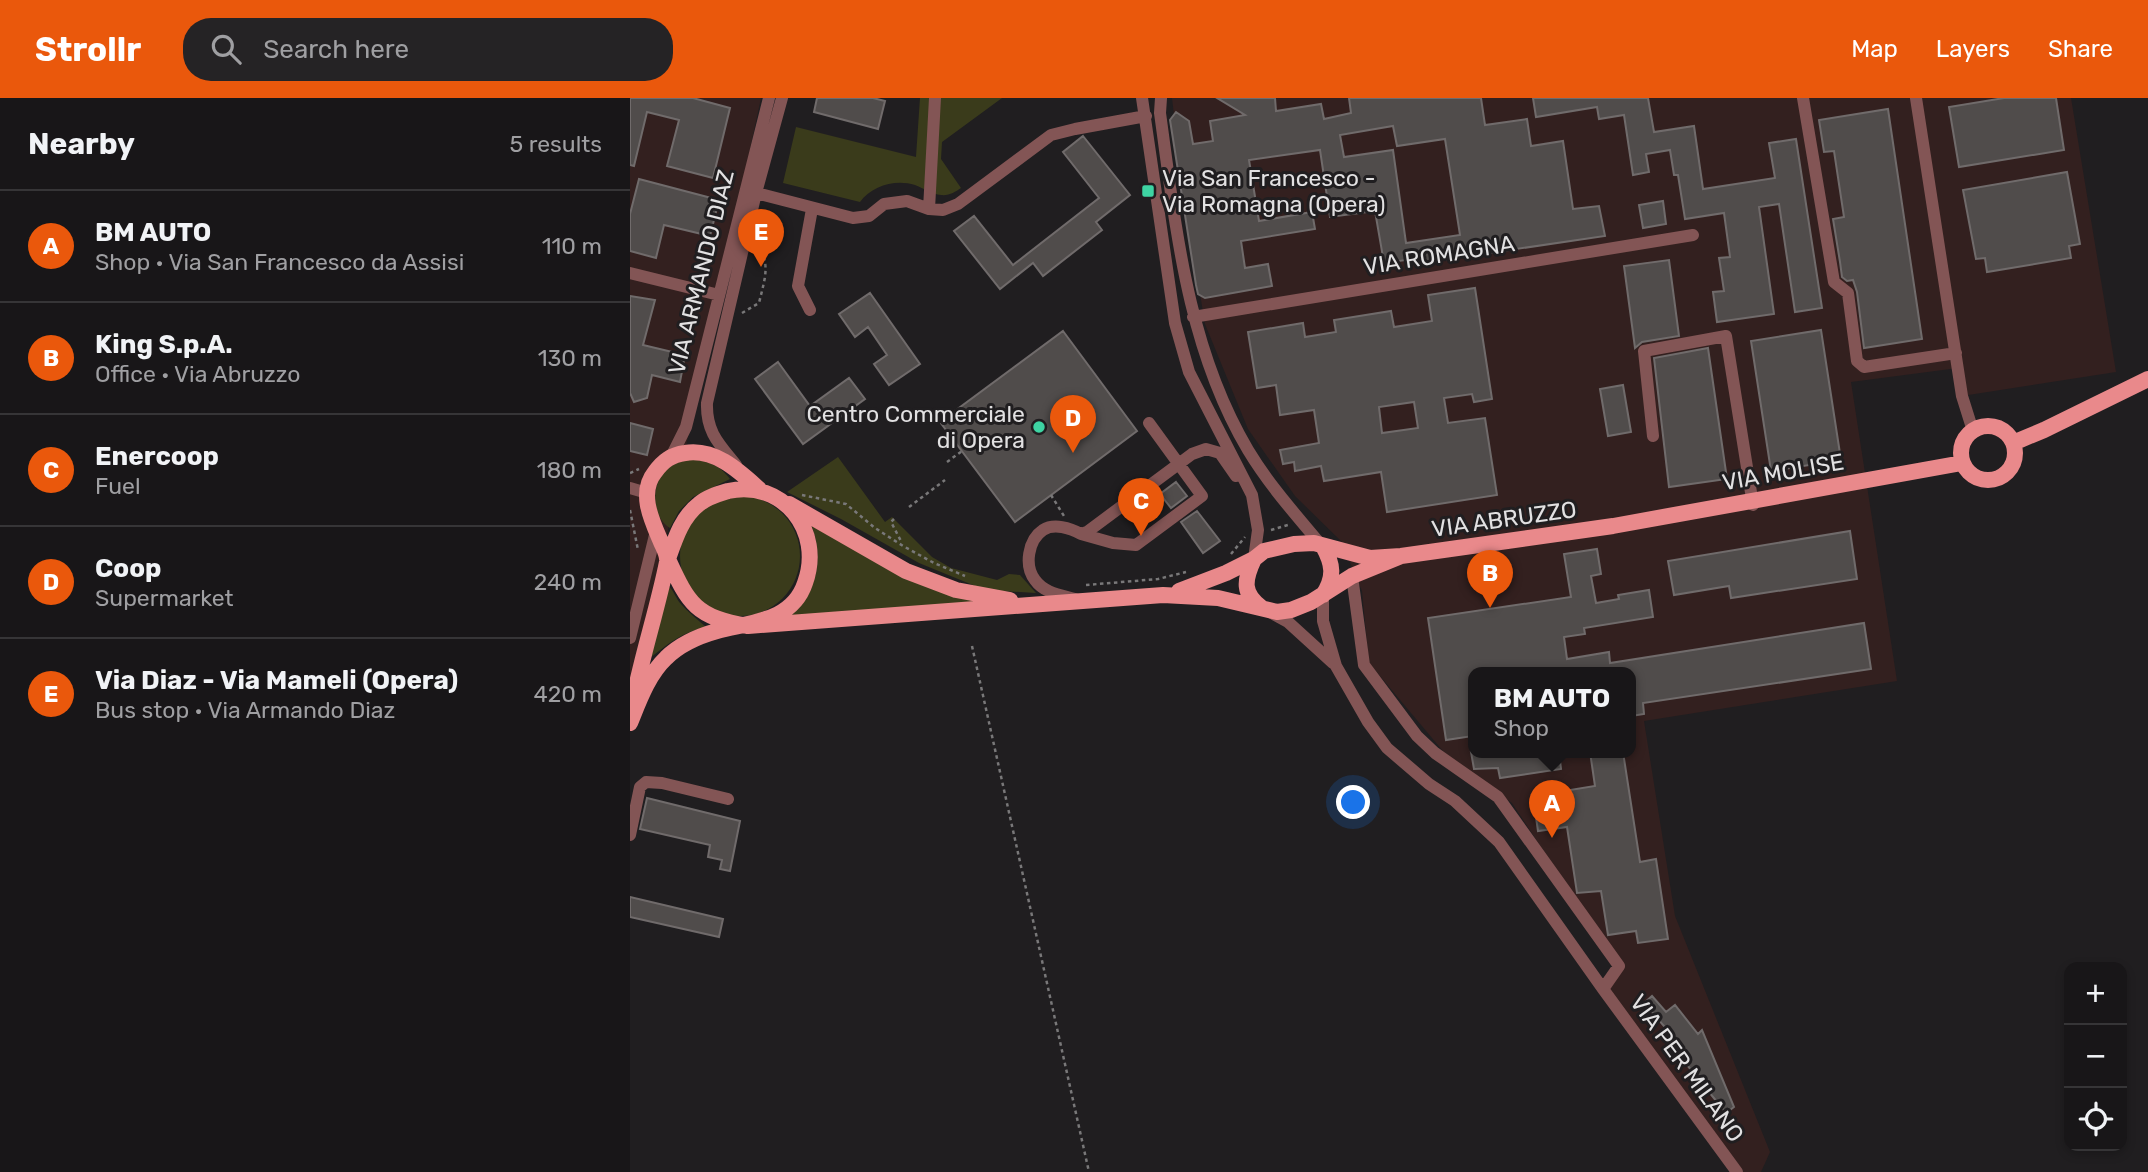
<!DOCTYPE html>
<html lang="en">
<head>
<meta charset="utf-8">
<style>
	:root { --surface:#181618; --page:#252325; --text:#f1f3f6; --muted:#9f9fa2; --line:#363537; --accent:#ea580c }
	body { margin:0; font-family:Rubik,sans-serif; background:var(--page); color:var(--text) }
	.controls { position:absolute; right:21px; bottom:21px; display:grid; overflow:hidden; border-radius:14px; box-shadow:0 4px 10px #0003 }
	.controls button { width:63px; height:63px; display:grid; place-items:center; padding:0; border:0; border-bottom:2px solid var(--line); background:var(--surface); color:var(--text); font:35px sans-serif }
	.you { position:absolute; left:724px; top:705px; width:24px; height:24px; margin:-18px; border:5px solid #fff; border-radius:50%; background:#1a73e8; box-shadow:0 0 0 10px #1a73e833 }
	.badge { display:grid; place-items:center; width:46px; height:46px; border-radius:50%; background:var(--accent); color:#fff; font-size:23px; font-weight:700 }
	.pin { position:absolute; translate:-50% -58px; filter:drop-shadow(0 2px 4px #0008) }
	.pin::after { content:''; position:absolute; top:37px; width:24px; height:21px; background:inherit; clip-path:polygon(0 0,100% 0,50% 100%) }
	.popup { position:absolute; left:838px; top:569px; width:168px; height:91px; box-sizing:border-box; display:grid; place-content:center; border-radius:14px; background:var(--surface); filter:drop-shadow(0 2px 5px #0005); font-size:23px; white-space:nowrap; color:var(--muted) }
	.popup b { font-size:26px; color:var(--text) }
	.popup::after { content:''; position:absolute; left:50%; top:100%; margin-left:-14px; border:14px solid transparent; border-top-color:var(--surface) }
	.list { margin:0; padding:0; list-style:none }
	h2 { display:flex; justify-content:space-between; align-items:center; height:91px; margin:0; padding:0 28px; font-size:30px }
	h2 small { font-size:23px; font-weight:400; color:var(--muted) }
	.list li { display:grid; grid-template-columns:46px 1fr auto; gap:21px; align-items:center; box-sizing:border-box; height:112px; padding:0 28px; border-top:2px solid var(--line) }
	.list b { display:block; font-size:26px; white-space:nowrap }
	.list p { margin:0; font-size:23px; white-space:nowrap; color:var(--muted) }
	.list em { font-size:23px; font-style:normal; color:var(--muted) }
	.icon { flex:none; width:38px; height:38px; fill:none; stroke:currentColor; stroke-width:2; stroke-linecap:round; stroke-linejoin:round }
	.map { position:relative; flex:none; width:1518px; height:1074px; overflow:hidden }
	header { display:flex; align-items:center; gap:42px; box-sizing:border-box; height:98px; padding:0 35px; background:var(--accent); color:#fff }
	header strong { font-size:33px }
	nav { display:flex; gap:38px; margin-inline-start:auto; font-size:24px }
	.search { width:490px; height:63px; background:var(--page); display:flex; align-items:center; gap:18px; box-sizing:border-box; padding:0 24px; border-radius:28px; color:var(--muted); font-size:26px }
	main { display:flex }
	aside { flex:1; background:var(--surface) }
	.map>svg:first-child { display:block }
	.industrial { fill:#33201f; fill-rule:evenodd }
	.green { fill:#3a3b1b }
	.building { fill:#504c4b; stroke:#706b6b; stroke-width:2; fill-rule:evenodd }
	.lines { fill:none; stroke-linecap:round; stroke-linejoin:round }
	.path { stroke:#797879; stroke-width:2.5; stroke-dasharray:3.5 3.5; stroke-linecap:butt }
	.minor { stroke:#835555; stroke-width:12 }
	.major { stroke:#e9898b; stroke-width:16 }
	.poi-dot { fill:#3ed4a3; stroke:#201e20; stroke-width:2.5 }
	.labels { text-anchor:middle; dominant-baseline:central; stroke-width:6; stroke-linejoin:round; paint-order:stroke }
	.poi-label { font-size:23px; fill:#e2e1e2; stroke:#201e20; text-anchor:start }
	.street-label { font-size:23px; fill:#e2e1e2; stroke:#201e20 }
</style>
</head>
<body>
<header>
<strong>Strollr</strong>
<div class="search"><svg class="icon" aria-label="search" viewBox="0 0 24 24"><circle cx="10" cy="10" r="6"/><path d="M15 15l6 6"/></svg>Search here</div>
<nav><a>Map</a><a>Layers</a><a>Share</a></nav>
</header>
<main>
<aside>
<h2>Nearby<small>5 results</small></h2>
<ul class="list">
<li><span class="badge">A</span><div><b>BM AUTO</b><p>Shop · Via San Francesco da Assisi</p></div><em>110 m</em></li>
<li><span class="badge">B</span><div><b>King S.p.A.</b><p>Office · Via Abruzzo</p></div><em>130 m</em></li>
<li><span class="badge">C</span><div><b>Enercoop</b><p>Fuel</p></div><em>180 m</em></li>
<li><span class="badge">D</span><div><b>Coop</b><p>Supermarket</p></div><em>240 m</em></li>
<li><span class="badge">E</span><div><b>Via Diaz - Via Mameli (Opera)</b><p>Bus stop · Via Armando Diaz</p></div><em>420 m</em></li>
</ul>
</aside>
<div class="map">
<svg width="1518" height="1074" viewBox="0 0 1518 1074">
	<rect width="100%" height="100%" fill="#201e20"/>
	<path class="industrial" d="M0,0H131L25,492L0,586Z
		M542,0H1441L1486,274L1332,298L1328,270L1221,284L1267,583L1014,623L1045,818L1140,1054L1131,1074H1107L973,891L989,868L882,705L818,659L739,565L732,493L711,443L665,398L618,331L575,226L553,92ZM843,574H1001V654H843Z"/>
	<path class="green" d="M290,0H372L312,44L311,61L331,90C325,94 319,98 311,97C302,96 293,90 285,87C265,81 242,88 230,104L153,85L166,29L286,59Z
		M208,359L255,424L262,419L302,459L321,470L367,482L379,476L390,477L406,495L355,492L289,465L211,421L157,394Z
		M59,361C77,363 89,366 100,381L63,399L49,413L40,430C22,419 21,389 34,374C41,366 50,364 59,361Z
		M50 458a60 60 0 1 1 120 0a60 60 0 1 1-120 0Z
		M181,426L342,502L346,504L157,519C187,494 195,463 181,426Z
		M37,487C44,492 45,499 50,505C58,514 67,521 76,529C53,534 37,546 19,561Z"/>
	<path class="building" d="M0,0H63L100,10L83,80L37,68L49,22L17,14L4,68L0,67Z
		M187,0H243L255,3L248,31L184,14Z
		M587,0H645L646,13L691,6L694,21L721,15L719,0H851L855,27L897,21L901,48L933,43L943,111L969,108L975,138L784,166L783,161L754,165L745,113L700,119L690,52L619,62L629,123L682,114L685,131L611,143L615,170L638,166L642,188L575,200L568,196L566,187L540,22L546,14L559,23L563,46L583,43L580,23L615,17ZM763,28L767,48L815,41L830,137L776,145L763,52L714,59L710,37Z
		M903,0H1018L1024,34L1064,28L1073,91L1145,80L1139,45L1166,41L1192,210L1165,214L1149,106L1129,109L1144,216L1087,224L1083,194L1094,193L1089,160L1100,159L1094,115L1055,121L1048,77H1044L1040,52L1016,56L1019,74L1003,77L994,17L969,21L967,9L906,19Z
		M1374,0H1426L1434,52L1329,69L1319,9Z
		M1258,11L1292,241L1234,250L1227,194L1223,182L1217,183L1212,179L1210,164L1203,121L1214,119L1204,53L1194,54L1189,22Z
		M453,38L500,97L466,124L472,132L413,178L403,165L370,191L324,133L344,118L383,167L469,100L433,54Z
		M1437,74L1450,146L1439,148L1441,160L1357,174L1355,160L1346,161L1333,92Z
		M9,81L89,102L80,138L34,127L26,160L0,153V116Z
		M1033,103L1036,126L1013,130L1009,107Z
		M1039,162L1049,238L1012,244L1005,250L994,168Z
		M845,190L862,301L844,304L842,296L814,300L818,325L855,320L867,397L757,414L751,374L694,383L691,368L665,373L664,364L653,366L650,352L689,345L684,312L650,317L646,287L627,290L618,234L673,225L675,239L706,234L704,222L761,213L764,229L802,223L798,197ZM784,304L788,330L752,335L749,309Z
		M240,195L290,266L259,287L244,266L257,257L238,229L225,239L209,216Z
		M0,198L25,202L13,247L55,257L50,284L22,277L17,300L4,304L0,295Z
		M1191,232L1211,362L1141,373L1121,243Z
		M433,233L507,333L385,424L310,324Z
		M1078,250L1097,381L1039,389L1024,260Z
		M148,264L180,308L219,280L235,301L173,346L125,281Z
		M993,287L1001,334L978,338L970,291Z
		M0,325L23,331L17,357L0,353Z
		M546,384L557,398L541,410L530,396Z
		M567,413L590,443L573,455L551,424Z
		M1220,433L1227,481L1101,500L1099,488L1044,497L1038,463Z
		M967,451L971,476L961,478L966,505L989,501L988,497L1019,492L1023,519L954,530L955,536L934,539L937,561L979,554L980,565L1234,525L1241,571L1013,605L1014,616L1001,618V574H843V638L816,642L798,520L941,499L934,456Z
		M841,654H929L931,671L870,680L868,670L844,671Z
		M960,654H993L1010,764L1026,761L1038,841L1008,845L1006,833L978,837L971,793L947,795L937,729L908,733L903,698L965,688Z
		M17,700L110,723L100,773L90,771L92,762L78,759L80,747L10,731Z
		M0,799L93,821L89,839L0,819Z
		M1022,898L1036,914L1045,907L1068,936L1072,932L1104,1009L1096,1015L1053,962L1060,958L1014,905Z"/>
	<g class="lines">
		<path class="path" d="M112,215L129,205C136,176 140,169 127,140
			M317,364L332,353
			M0,375L9,371
			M172,397L216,406L245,430L273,448L304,465L335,478
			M421,397L434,418
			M279,409L315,382
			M0,412L8,452
			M264,421L261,424L272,445
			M641,432L658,427
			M601,456L615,439
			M456,487L528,481L556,474
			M342,548L459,1074"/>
		<path class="minor" d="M512,0L545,225L559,274L622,397L628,432L624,461
			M531,0L530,15C546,130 557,249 618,352C639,387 666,417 692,448
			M1173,0L1204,184L1218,195L1227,263L1234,269L1326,255
			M1286,0L1332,298L1343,333
			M126,95L223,120L239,118L254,106L277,103L299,111L313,112L328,106L421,37L445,31L516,18
			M299,111L305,0
			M0,175L89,197
			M180,212L168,188L182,111
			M563,219L1063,137
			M1023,338L1014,253L1096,238L1123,407
			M42,357L56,329L139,0
			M106,367C89,346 76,334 77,305L126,95L152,0
			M0,390L17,395
			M451,436L483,445L506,447L572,398L519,325
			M722,478L734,567L787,638L805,655L868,699L989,868L973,891
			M693,497V523L706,568L738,624L757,650L799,686L825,703L869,744L973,891L1107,1074
			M445,501C431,497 414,495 405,482C394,468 398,442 413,432C424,425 440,430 451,436L457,434L562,356L576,351L590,355L606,378
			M638,513L658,524L703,565
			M0,540L26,433
			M0,737L10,689L16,684L32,685L98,701"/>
		<path class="major" d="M1331 355a27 27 0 1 1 54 0a27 27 0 1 1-54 0Z
			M1383,345L1414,332L1518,281
			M159,406L276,473L326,492L380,502
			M693,448C703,466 705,479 693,497
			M624,461C614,482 612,496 632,510
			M549,493L596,475L624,461L634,453L664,446L684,445L740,460L771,458L983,428L1332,365
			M4,599C13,554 28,509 37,464C38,457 34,451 31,444C22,423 8,395 25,374C33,363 41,357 55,355C85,350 109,373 129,391
			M0,625C9,603 18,577 36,560C49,547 69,538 87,533C120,524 162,524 175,485C194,433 153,381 98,393C88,396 77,399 69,406C52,419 45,441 38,461C59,507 66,519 118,528L533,497L588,500L647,514L661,512L681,504L722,478L771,458"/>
	</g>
	<g class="poi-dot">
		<rect x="511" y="86" width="14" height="14" rx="3.5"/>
		<circle cx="409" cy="329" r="7"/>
	</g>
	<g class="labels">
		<g class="poi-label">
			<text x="532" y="80">Via San Francesco -<tspan x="532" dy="26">Via Romagna (Opera)</tspan></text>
			<text x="395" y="316" text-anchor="end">Centro Commerciale<tspan x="395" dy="26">di Opera</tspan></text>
		</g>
		<g class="street-label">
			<text transform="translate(809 157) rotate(-9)">VIA ROMAGNA</text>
			<text transform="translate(71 174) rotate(-76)">VIA ARMANDO DIAZ</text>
			<text transform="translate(1153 374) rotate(-10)">VIA MOLISE</text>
			<text transform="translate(874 421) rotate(-8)">VIA ABRUZZO</text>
			<text transform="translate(1057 970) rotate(54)">VIA PER MILANO</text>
		</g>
	</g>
</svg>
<div class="controls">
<button>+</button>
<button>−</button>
<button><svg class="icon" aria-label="locate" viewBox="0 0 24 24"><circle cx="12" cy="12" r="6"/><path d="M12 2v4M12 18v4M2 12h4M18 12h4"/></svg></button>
</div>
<div class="you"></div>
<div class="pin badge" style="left:922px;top:740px">A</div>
<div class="popup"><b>BM AUTO</b>Shop</div>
<div class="pin badge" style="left:860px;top:510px">B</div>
<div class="pin badge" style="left:511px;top:438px">C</div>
<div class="pin badge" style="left:443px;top:355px">D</div>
<div class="pin badge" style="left:131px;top:169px">E</div>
</div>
</main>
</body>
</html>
